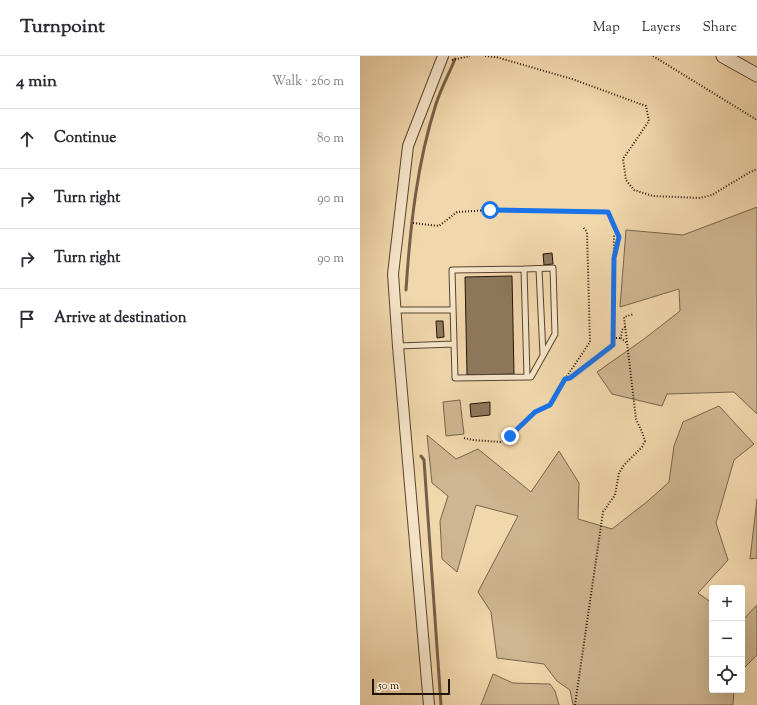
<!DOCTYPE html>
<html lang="en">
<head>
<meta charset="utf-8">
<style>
	:root { --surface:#fff; --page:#f2f2f3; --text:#2b2b33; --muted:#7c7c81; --line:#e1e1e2 }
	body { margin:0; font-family:"Sorts Mill Goudy",serif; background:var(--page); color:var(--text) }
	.controls { position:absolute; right:12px; bottom:12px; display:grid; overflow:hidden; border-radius:4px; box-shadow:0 4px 16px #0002 }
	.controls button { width:36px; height:36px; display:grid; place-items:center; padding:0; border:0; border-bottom:1px solid var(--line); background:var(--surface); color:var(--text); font:20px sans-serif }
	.scale { position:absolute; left:12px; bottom:10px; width:78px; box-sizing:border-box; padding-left:4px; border:2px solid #231308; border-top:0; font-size:11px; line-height:14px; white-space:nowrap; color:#231308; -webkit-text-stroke:3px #f6e5c9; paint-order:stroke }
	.stop { position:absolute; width:12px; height:12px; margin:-9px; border:3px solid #1a73e8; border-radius:50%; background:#fff }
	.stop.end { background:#1a73e8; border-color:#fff; box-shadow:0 1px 4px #0008 }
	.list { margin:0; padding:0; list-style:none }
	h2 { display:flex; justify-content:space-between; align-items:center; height:52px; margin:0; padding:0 16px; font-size:17px }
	h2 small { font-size:13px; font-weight:400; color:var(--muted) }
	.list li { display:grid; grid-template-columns:26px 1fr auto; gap:12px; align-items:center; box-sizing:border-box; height:60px; padding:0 16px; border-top:1px solid var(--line) }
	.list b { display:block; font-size:15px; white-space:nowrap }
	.list em { font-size:13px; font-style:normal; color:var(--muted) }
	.icon { flex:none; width:22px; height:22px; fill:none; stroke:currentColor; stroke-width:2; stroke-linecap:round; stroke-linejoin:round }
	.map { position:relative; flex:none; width:397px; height:649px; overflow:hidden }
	header { display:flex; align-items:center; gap:24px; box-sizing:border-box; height:56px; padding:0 20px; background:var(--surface); border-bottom:1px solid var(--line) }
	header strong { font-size:19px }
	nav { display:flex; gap:22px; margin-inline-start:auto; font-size:14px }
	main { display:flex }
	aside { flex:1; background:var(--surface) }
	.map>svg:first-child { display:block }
	.green { fill:#ceb690; stroke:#78644c }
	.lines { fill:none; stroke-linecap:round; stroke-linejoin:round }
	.stream { stroke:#756049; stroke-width:3 }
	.building { fill:#8e795d; stroke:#231308 }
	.service-casing { stroke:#564431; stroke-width:7 }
	.minor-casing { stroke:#564431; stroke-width:12 }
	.tertiary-casing { stroke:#564431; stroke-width:15 }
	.path { stroke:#231308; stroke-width:2; stroke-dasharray:1 2; stroke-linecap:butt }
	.service { stroke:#f6e5c9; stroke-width:5 }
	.minor { stroke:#f6e5c9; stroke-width:10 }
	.tertiary { stroke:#f6e5c9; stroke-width:13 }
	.route { stroke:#1a73e8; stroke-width:5 }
</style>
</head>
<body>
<header>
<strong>Turnpoint</strong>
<nav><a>Map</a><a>Layers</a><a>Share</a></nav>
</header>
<main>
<aside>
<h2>4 min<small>Walk · 260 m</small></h2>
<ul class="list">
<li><svg class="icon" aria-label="ahead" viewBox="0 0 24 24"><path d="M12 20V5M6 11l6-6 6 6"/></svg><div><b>Continue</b></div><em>80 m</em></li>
<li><svg class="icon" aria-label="right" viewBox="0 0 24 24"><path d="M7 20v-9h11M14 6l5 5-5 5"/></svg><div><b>Turn right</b></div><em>90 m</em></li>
<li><svg class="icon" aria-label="right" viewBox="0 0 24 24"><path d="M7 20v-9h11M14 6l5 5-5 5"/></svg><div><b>Turn right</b></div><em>90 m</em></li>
<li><svg class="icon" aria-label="arrive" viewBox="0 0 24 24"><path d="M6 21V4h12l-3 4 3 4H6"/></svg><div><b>Arrive at destination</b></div></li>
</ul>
</aside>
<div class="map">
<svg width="397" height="649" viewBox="0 0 397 649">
	<rect width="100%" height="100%" fill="#f1d7ac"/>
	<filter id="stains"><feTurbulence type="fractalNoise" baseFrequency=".005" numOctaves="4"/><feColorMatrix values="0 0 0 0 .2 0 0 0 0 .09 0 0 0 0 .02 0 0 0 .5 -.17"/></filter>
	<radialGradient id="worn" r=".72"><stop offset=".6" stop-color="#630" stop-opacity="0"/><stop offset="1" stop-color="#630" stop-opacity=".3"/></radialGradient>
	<path class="green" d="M397,151V358L374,336L307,338L302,350L252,338L237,316L284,283L320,255L319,233L260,251L266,174L323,179Z
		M100,344L104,378L86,380L83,346Z
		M359,350L394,388L374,404L356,467L368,504L338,537L352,547V634H374L373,649H213L210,634L197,625L184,608L137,602L131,556L118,536L158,460L116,449L97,516L82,503L80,465L88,440L72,427L67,379L96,403L118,393L171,436L199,395L219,427L218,463L252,473L288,445L309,426L314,390L323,366Z
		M397,443V502L390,503Z
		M397,549V599L382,614V565Z
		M133,618L153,627L190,628L195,635L199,649H121Z"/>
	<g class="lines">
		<path class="stream" d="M46,234C50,172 57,107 76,48C81,32 89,18 95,3
			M61,400L64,404L81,649"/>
	</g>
	<path class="building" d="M192,197L193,208L184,209L183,198Z
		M152,220L154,318L107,319L105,221Z
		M76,265H83L84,281L77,282Z
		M130,346V359L111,361L110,348Z"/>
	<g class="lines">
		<g class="service-casing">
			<path id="service" d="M164,213L167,321L95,322L92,214Z
				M164,213L193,212L195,278L171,321H167
				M179,213L183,299
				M35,254H93
				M38,290L94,288"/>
		</g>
		<g class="minor-casing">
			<path id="minor" d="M69,649L38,290L33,218L48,90L83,0"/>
		</g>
		<g class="tertiary-casing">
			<path id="tertiary" d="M363,0L397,19"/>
		</g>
		<path class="path" d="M125,0L136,1L212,23L286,50L289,65L263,103L266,124L274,134L293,140L340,142L352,139L390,116L397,113
			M293,0L397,64
			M92,4L110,0
			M53,167L79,170L97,156L130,154L248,156L259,181L254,198
			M265,271L262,274L261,282L267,287
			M253,282H261
			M205,323L230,286L227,176L223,171
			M104,382L113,384L140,386L146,384L175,356L190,349L205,323L209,322L253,289L254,178
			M215,649L243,456L255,439L259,417L264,409L282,391L285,385L282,376L276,363L264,261L274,258"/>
		<use href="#service" class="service"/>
		<use href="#minor" class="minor"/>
		<use href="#tertiary" class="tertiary"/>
	</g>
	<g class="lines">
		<path class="route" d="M130,154L248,156L259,181L254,202L253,289L210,322L205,323L190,349L175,356L150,380"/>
	</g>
	<rect width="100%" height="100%" filter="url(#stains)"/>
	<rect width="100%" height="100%" fill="url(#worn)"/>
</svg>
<div class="controls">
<button>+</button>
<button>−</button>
<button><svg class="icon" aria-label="locate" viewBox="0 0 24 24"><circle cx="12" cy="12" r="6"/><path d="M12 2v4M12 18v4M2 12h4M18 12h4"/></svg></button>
</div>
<div class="scale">50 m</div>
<div class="stop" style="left:130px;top:154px"></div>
<div class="stop end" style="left:150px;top:380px"></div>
</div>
</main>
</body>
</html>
